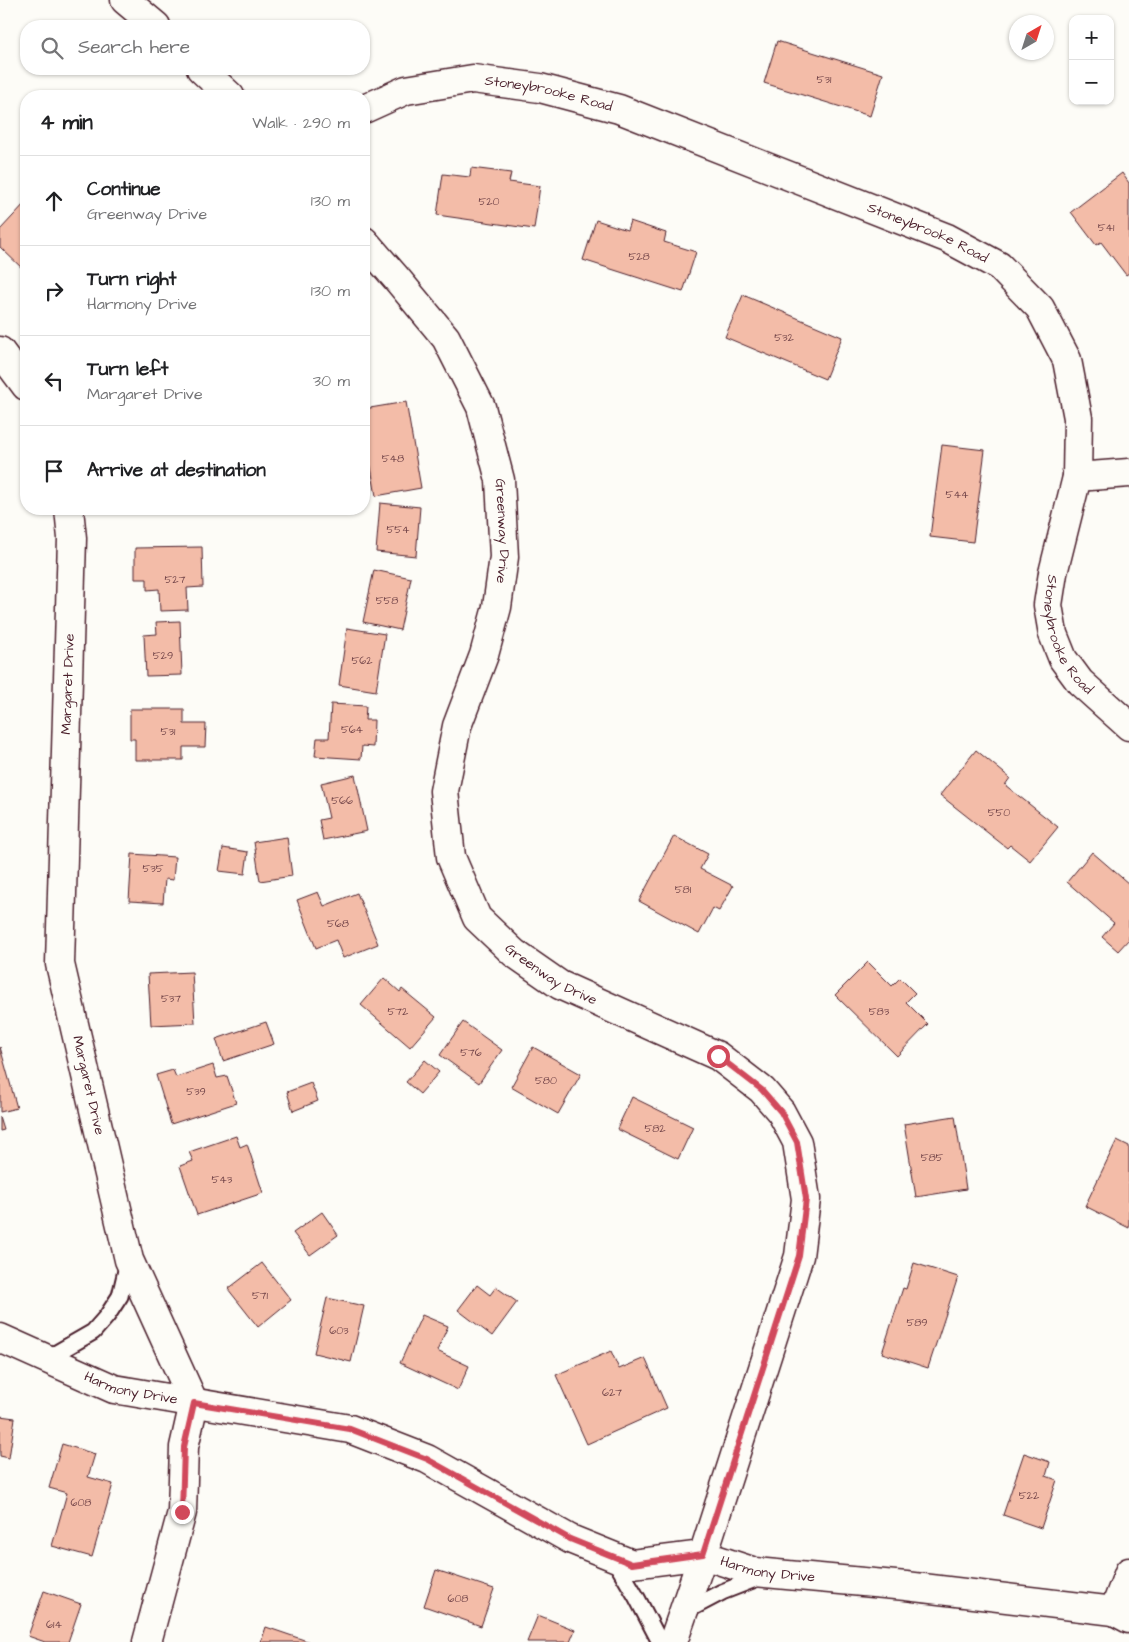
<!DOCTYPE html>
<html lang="en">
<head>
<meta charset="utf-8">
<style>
	:root { --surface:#fff; --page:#f6f6f6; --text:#202124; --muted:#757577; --line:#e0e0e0 }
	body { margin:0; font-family:"Architects Daughter",sans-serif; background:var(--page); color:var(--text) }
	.controls { position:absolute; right:15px; top:15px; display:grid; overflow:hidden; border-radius:10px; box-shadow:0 1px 4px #0004 }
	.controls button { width:45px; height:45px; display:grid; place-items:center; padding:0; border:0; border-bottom:1px solid var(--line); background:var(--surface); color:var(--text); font:25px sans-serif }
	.compass { position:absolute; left:1009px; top:15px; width:45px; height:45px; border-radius:50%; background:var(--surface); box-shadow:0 1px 4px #0004; rotate:39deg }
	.stop { position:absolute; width:15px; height:15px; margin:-11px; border:4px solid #d1495b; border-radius:50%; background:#fff }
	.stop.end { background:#d1495b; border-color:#fff; box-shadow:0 1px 5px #0008 }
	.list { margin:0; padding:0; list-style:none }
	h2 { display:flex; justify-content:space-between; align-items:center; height:65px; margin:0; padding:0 20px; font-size:21px }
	h2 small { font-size:16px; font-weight:400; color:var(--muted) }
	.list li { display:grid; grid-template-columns:32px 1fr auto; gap:15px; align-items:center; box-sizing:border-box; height:90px; padding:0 20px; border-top:1px solid var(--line) }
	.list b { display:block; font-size:19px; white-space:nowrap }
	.list p { margin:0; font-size:16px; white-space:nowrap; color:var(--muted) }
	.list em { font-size:16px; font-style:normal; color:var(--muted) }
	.icon { flex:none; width:28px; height:28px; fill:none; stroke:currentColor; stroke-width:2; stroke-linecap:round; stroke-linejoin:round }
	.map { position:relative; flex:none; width:1129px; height:1642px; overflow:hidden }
	.search { position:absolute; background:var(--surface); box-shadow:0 1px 4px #0004; left:20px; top:20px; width:350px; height:55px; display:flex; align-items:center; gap:12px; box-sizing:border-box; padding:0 18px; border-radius:20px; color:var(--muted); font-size:19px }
	.panel { position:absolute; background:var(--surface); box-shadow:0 1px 4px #0004; left:20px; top:90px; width:350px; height:425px; border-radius:20px }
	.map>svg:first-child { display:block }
	.building { fill:#f3bca8; stroke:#4a1f2b }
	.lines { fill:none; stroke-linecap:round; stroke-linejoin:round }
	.service-casing { stroke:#4a1f2b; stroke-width:19 }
	.minor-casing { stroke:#4a1f2b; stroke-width:31 }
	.service { stroke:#fdfcf7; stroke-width:15 }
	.minor { stroke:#fdfcf7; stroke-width:28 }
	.route { stroke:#d1495b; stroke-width:6 }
	.labels { text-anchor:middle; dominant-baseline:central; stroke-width:5; stroke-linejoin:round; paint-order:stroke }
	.number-label { font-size:11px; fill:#74464a }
	.street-label { font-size:14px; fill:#4a1f2b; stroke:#fdfcf7 }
</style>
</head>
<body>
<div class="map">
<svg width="1129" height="1642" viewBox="0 0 1129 1642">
	<rect width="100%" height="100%" fill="#fdfcf7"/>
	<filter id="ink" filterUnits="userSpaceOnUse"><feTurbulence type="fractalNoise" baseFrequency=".02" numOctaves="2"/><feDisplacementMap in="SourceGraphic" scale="10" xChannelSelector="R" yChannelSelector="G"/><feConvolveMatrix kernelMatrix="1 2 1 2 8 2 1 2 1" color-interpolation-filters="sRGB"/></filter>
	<g filter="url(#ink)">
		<path class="building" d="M777,41L883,74L870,116L764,83Z
			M471,168L511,173L509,182L540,186L534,229L437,215L443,174L470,177Z
			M1122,173L1129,183V273L1126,275L1101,242L1096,245L1071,212Z
			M26,202V272L0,247V230Z
			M596,220L627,230L630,221L666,233L664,242L696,252L683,292L583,260Z
			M743,295L842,337L825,379L725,337Z
			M406,402L421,488L376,496L364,428V409Z
			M942,445L985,450L973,542L930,537Z
			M380,503L420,507L416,556L376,552Z
			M202,547L203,587L187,588L188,610L160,611L159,589L147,590V579H135V548Z
			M374,570L411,578L400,630L363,622Z
			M180,621L182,675L146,676L144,635L157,634L156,622Z
			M347,628L385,634L376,691L339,685Z
			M331,704L366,706L365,720H374L373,747L362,746L361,759L315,756L317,738H329Z
			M130,709H184V724H206L205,747H183V760H135V739H130Z
			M976,750L1010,778L1005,785L1058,827L1030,861L1010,845L1007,848L940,795Z
			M355,775L367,831L323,840L319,820L329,818L321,783Z
			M674,836L708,854L700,869L733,886L719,911L713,908L699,934L639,901Z
			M287,837L292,876L260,881L254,842Z
			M223,848L248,852L245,874L219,871Z
			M1092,852L1129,884V939L1118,951L1102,937L1114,923L1067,882Z
			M132,854L175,857L173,880L165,879L163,903L129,901Z
			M318,892L324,906L357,893L378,944L343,958L336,940L316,948L297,900Z
			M868,962L892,986L900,978L915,993L906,1002L928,1024L897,1056L835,995Z
			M192,972L195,1023L151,1025L148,974Z
			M384,978L400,992L402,989L436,1017L410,1047L361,1005Z
			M266,1022L274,1044L223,1061L216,1039Z
			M463,1022L502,1050L479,1083L440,1055Z
			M0,1047L17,1108L0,1112Z
			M533,1047L581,1074L558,1114L511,1087Z
			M425,1060L439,1072L420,1094L406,1082Z
			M213,1065L217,1078L227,1076L236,1103L171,1124L156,1075L173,1070L176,1077Z
			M311,1083L318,1101L293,1111L287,1092Z
			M632,1097L693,1127L678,1159L617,1129Z
			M955,1116L966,1189L916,1197L904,1124Z
			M0,1117L4,1130L0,1131Z
			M236,1136L240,1147L247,1144L263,1193L197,1215L180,1166L193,1161L189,1152Z
			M1117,1140L1129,1146V1228L1085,1206Z
			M322,1212L338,1235L310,1255L293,1233Z
			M262,1263L291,1300L258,1327L228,1289Z
			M914,1263L958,1277L928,1368L882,1353L903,1288L906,1289Z
			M477,1285L490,1295L496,1287L517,1302L492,1336L458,1310Z
			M327,1298L364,1306L351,1362L314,1353Z
			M422,1315L448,1326L437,1351L469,1366L458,1390L400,1363Z
			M611,1351L619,1369L645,1358L667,1408L587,1444L556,1375Z
			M0,1416L15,1418L9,1458L0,1456Z
			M62,1444L95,1454L88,1477L113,1484L92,1557L52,1546L67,1493L49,1488Z
			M1024,1453L1050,1462L1046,1476L1057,1480L1041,1528L1003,1515Z
			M436,1570L494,1589L481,1626L424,1606Z
			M44,1591L81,1604L68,1642H45L28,1636Z
			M538,1615L575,1630L570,1642H527Z
			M266,1627L310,1642H261Z"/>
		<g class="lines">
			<g class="service-casing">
				<path id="service" d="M46,1359L93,1332L107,1316L120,1296L128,1262
					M614,1559L637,1598L660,1642
					M684,1612L722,1592L763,1576"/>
			</g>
			<g class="minor-casing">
				<g id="minor">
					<path d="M125,0L156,26"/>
					<path d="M201,69L230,96"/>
					<path id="s1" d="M364,109L406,90L473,79L540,88L619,109L947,238L999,266L1040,308L1067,360L1078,418L1077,477L1053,573L1048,605L1053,634L1063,659L1080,682L1129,726"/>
					<path id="s2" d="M364,241L397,279L446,338L481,407L500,480L504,557L497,607L484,655L457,726L444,791L451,857L477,918L514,953L560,985L718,1056L762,1090L781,1112L797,1142L806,1199L799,1256L703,1555L673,1642"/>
					<path d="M0,351L26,386"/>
					<path d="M1077,477L1129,473"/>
					<path id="s3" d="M69,509L72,538L60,964L129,1260L194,1403L184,1447L182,1512L147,1642"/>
					<path id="s4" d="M0,1338L114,1389L350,1429L427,1459L570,1539L632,1564L703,1555L755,1572L906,1586L1114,1611L1129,1619"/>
					<path d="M1114,1611L1129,1572"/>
				</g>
			</g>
			<use href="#service" class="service"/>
			<use href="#minor" class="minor"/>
		</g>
	</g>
	<g class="lines" filter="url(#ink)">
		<path class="route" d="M182,1512L184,1447L194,1403L350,1429L427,1459L570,1539L632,1564L703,1554L799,1256L806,1199L797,1142L781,1112L762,1090L718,1056"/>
	</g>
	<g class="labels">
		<g class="number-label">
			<text x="824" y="79">531</text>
			<text x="489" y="201">520</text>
			<text x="1106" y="227">541</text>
			<text x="639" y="256">528</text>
			<text x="784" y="337">532</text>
			<text x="393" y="458">548</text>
			<text x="957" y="494">544</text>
			<text x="398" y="529">554</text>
			<text x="175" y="579">527</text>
			<text x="387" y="600">558</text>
			<text x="163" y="655">529</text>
			<text x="362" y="660">562</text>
			<text x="352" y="729">564</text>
			<text x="168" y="731">531</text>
			<text x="342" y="800">566</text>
			<text x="999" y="812">550</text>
			<text x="153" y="868">535</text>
			<text x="683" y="889">581</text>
			<text x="338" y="923">568</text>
			<text x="171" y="998">537</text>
			<text x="398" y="1011">572</text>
			<text x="879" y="1011">583</text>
			<text x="471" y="1052">576</text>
			<text x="546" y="1080">580</text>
			<text x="196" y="1091">539</text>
			<text x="655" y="1128">582</text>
			<text x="932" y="1157">585</text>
			<text x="222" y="1179">543</text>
			<text x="260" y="1295">571</text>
			<text x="917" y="1322">589</text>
			<text x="339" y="1330">603</text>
			<text x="612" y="1392">627</text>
			<text x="1029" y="1495">522</text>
			<text x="81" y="1502">608</text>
			<text x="458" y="1598">608</text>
			<text x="54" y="1624">614</text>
		</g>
		<g class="street-label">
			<text stroke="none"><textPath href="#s1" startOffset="191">Stoneybrooke Road</textPath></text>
			<text stroke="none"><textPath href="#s1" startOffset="596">Stoneybrooke Road</textPath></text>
			<text stroke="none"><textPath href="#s2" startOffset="331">Greenway Drive</textPath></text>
			<text stroke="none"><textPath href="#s1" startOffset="1076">Stoneybrooke Road</textPath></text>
			<text transform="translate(68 684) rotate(-88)">Margaret Drive</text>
			<text stroke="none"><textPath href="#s2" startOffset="826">Greenway Drive</textPath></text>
			<text stroke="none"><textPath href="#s3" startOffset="580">Margaret Drive</textPath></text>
			<text stroke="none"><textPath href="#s4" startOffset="141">Harmony Drive</textPath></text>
			<text stroke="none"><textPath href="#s4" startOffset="816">Harmony Drive</textPath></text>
		</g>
	</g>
</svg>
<div class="controls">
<button>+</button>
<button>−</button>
</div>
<svg class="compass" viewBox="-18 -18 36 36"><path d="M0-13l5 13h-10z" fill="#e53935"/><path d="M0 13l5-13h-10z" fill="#757577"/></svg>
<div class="stop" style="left:718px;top:1056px"></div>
<div class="stop end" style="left:182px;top:1512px"></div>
<div class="search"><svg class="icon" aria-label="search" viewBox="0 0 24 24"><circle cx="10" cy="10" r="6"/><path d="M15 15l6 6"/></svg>Search here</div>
<section class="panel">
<h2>4 min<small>Walk · 290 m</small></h2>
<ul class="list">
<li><svg class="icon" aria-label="ahead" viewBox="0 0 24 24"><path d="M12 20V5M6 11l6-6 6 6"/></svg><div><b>Continue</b><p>Greenway Drive</p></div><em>130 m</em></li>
<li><svg class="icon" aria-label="right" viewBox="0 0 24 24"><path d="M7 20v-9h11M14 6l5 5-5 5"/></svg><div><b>Turn right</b><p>Harmony Drive</p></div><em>130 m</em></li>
<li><svg class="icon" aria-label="left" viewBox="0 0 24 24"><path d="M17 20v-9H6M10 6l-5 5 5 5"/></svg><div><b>Turn left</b><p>Margaret Drive</p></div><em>30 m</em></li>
<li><svg class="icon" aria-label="arrive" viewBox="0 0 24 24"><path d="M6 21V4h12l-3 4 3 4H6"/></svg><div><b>Arrive at destination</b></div></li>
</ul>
</section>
</div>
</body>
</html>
